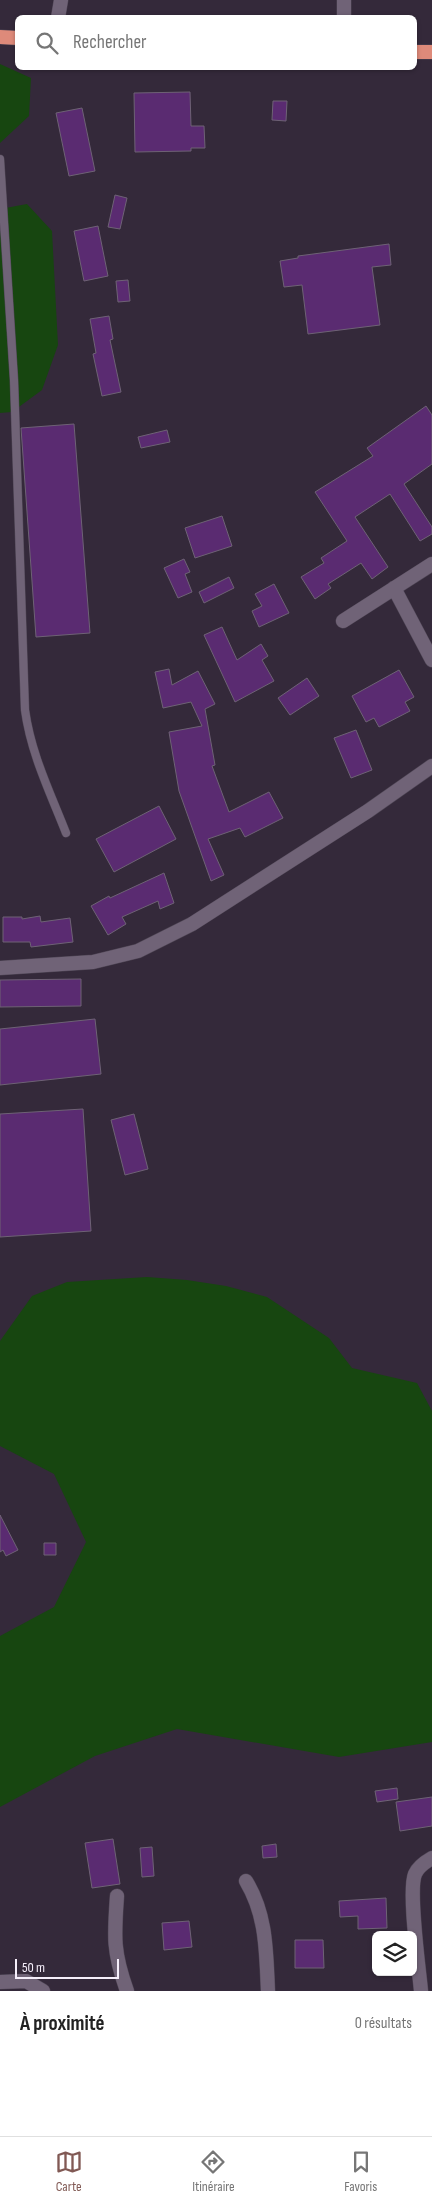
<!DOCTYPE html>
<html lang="fr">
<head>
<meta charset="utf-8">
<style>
	:root { --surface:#fff; --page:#f2f2f2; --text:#222; --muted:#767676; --line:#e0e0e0; --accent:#815954 }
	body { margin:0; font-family:"Sofia Sans Condensed",sans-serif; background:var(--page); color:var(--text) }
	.controls { position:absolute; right:15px; bottom:15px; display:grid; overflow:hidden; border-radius:8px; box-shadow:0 1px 4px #0004 }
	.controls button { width:45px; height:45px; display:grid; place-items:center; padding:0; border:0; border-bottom:1px solid var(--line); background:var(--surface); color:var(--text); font:25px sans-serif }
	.scale { position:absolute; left:15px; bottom:12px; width:104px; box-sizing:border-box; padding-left:5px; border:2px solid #f5eefa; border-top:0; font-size:14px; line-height:18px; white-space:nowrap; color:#f5eefa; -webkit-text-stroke:4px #34293a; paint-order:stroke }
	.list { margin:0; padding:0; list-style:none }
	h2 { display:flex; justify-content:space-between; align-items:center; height:65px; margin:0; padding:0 20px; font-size:21px }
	h2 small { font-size:16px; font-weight:400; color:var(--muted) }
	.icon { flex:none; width:28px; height:28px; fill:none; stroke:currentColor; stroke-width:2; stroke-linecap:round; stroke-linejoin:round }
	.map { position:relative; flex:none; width:432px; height:1991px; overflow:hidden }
	.search { position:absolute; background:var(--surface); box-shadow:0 1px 4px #0004; left:15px; right:15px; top:15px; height:55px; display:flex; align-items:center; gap:12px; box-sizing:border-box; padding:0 18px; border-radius:8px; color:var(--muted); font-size:19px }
	.sheet { height:145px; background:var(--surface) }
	nav { display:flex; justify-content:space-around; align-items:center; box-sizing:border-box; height:70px; border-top:1px solid var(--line); background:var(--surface); font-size:14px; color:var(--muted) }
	nav a { display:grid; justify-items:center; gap:2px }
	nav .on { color:var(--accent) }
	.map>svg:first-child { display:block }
	.green { fill:#174610 }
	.building { fill:#5a2b71; stroke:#6e6275 }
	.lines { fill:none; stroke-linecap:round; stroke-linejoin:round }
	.service-casing { stroke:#4f4655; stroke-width:9 }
	.minor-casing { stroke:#4f4655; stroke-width:15 }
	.secondary-casing { stroke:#4f4655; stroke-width:15 }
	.trunk-casing { stroke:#4f4655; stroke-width:15 }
	.service { stroke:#706377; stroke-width:8 }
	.minor { stroke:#706377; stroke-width:14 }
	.secondary { stroke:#706377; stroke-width:14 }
	.trunk { stroke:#de8a7a; stroke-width:14 }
</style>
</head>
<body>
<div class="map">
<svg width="432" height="1991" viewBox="0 0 432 1991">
	<rect width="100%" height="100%" fill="#34293a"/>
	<path class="green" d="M0,64L31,78L29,116L0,143Z
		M27,204L52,231L58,345L42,390L12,412L0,413V209Z
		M147,1277L187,1280L226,1286L267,1297L329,1338L352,1368L417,1383L432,1411V1742L339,1757L177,1729L95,1756L0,1807V1636L54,1607L86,1542L54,1474L0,1446V1341L32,1296L67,1282Z"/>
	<path class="building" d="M190,92L191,126H204L205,148H191V151L135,152L134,93Z
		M273,101H287L286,121L272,120Z
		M82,108L95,171L69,176L56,113Z
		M115,195L127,198L120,229L108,227Z
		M98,226L108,276L84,281L74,231Z
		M389,244L391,265L372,267L380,325L308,334L302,285L284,287L280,261L298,258V256Z
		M128,280L130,301L118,302L116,281Z
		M109,316L113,339L110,340L121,392L102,396L93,354L96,353L90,319Z
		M426,406L432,415V464L404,484L432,527V534L420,541L390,494L355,517L388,567L372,579L361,563L328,584L331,588L315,599L301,577L324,563L321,558L347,541L315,492L373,456L367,448Z
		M74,424L90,633L36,637L21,428Z
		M167,430L170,442L141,448L138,437Z
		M222,516L232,546L195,558L185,528Z
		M184,559L190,572L185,574L192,592L178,598L164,568Z
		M229,577L234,588L204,603L199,592Z
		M274,584L289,613L259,627L252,611L262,606L255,594Z
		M222,627L237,660L261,644L268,656L262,660L274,681L235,702L204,635Z
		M169,669L172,685L198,671L215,704L205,709L215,765L212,766L229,812L269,792L283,818L245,837L240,828L208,839L224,875L211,881L179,791L169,732L202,726L191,702L163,708L155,672Z
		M399,670L414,697L405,702L410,711L379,727L374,718L366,722L352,696Z
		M307,678L319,696L290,715L278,698Z
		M356,730L372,770L351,778L334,738Z
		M159,806L176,839L114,872L96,839Z
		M164,873L174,903L160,909L158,901L122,917L126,924L108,935L91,906L109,896L110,898Z
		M40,916L41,922L70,918L73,942L31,947L30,942H3V917H22V919Z
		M81,979V1006L0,1007V980Z
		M95,1019L101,1074L0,1085V1029Z
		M83,1109L91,1231L0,1237V1114Z
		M134,1114L148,1169L125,1175L111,1120Z
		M0,1515L18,1550L6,1556L3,1550L0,1552Z
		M44,1543H56V1555H44Z
		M397,1788L398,1799L377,1802L375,1791Z
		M432,1797V1826L400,1831L396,1802Z
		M113,1839L120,1884L92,1888L85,1843Z
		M276,1844L277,1857L263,1858L262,1846Z
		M152,1847L154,1876L142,1877L140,1848Z
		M386,1898L387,1928L358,1929V1916L340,1917L339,1901Z
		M189,1921L192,1947L164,1950L162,1923Z
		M295,1940H323L324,1968H295Z"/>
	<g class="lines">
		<g class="service-casing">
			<path id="service" d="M0,159L14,380L25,710C31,754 50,792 66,833"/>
		</g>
		<g class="minor-casing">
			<path id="minor" d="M344,0V18
				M58,18L61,0
				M394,588L432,660
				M343,621L432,564
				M246,1881C267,1916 266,1952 268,1991
				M117,1896C114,1937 113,1952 127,1991
				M0,1982L26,1981L43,1991
				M421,1991C419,1968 408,1891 415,1874C418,1867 425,1862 432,1858"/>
		</g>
		<g class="secondary-casing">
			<path id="secondary" d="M0,968L93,962L138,951L192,924L368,811L432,766"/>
		</g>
		<g class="trunk-casing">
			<path id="trunk" d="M0,37L18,38
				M414,52H432"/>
		</g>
		<use href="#service" class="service"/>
		<use href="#minor" class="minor"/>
		<use href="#secondary" class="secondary"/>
		<use href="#trunk" class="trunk"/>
	</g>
</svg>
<div class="controls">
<button><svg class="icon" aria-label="layers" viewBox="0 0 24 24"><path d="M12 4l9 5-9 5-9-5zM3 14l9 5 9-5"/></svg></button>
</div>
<div class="scale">50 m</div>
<div class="search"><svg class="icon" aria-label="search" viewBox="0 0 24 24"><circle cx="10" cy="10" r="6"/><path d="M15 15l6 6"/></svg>Rechercher</div>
</div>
<section class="sheet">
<h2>À proximité<small>0 résultats</small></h2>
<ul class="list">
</ul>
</section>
<nav>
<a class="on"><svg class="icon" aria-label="map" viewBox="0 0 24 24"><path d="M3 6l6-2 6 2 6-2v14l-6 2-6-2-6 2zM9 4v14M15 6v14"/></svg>Carte</a>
<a><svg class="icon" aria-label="directions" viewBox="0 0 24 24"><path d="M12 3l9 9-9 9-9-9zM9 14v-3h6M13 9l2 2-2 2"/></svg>Itinéraire</a>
<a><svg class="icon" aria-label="saved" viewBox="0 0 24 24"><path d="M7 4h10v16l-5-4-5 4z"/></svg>Favoris</a>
</nav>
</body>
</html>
